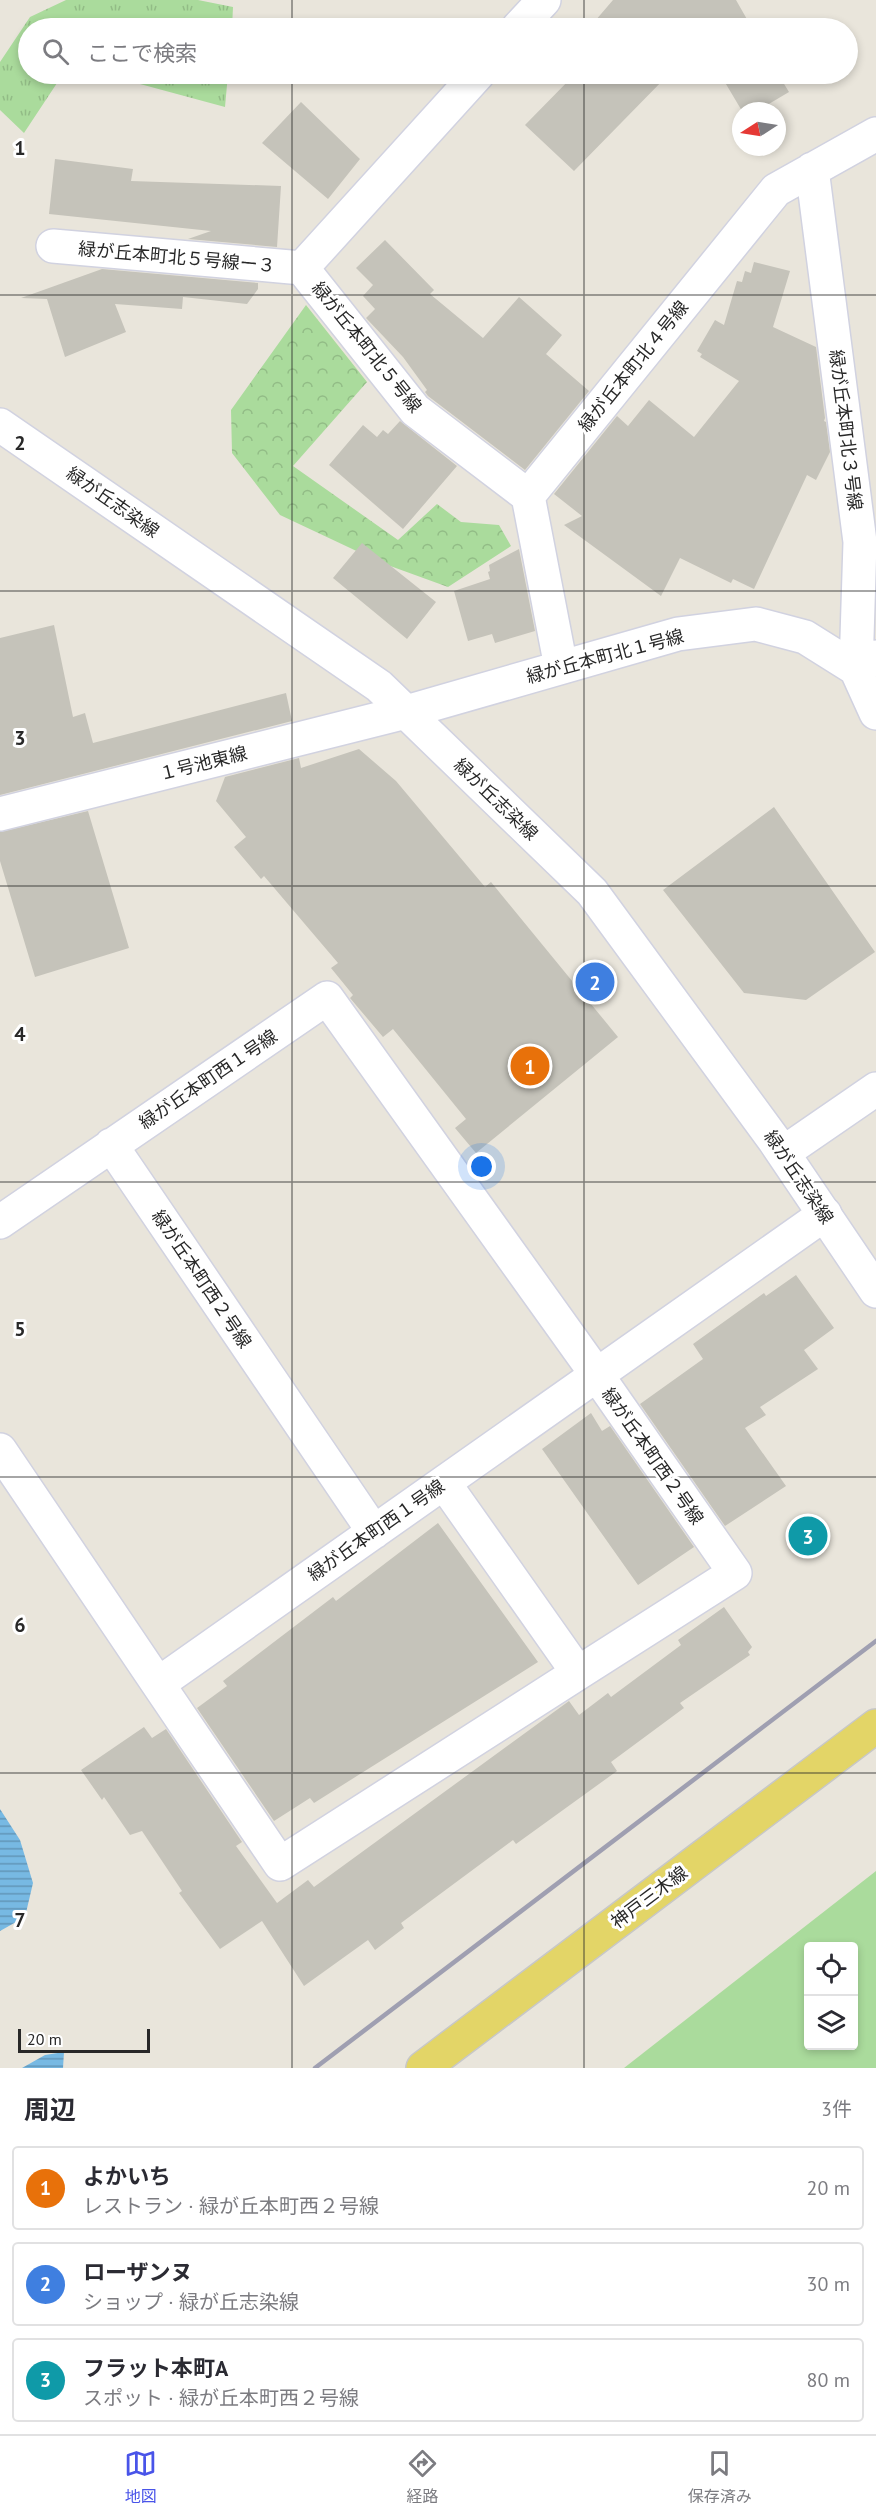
<!DOCTYPE html>
<html lang="ja">
<head>
<meta charset="utf-8">
<style>
	:root { --surface:#fff; --page:#f2f2f3; --text:#2b2b33; --muted:#7c7c81; --line:#e1e1e2; --accent:#4954e9 }
	body { margin:0; font-family:"PT Sans","Noto Sans JP",sans-serif; background:var(--page); color:var(--text) }
	.controls { position:absolute; right:18px; bottom:18px; display:grid; overflow:hidden; border-radius:6px; box-shadow:0 3px 9px #0003 }
	.controls button { width:54px; height:54px; display:grid; place-items:center; padding:0; border:0; border-bottom:2px solid var(--line); background:var(--surface); color:var(--text); font:30px sans-serif }
	.compass { position:absolute; left:732px; top:102px; width:54px; height:54px; border-radius:50%; background:var(--surface); box-shadow:0 3px 9px #0003; rotate:258deg }
	.scale { position:absolute; left:18px; bottom:15px; width:132px; box-sizing:border-box; padding-left:6px; border:3px solid #282828; border-top:0; font-size:16px; line-height:21px; white-space:nowrap; color:#282828; -webkit-text-stroke:4px #fff; paint-order:stroke }
	.you { position:absolute; left:482px; top:1167px; width:21px; height:21px; margin:-15px; border:4px solid #fff; border-radius:50%; background:#1a73e8; box-shadow:0 0 0 9px #1a73e833 }
	.badge { display:grid; place-items:center; width:39px; height:39px; border-radius:50%; background:var(--accent); color:#fff; font-size:20px; font-weight:700 }
	.pin { position:absolute; translate:-50% -50%; border:3px solid #fff; box-shadow:0 2px 6px #0006 }
	.list { margin:0; padding:0; list-style:none }
	h2 { display:flex; justify-content:space-between; align-items:center; height:78px; margin:0; padding:0 24px; font-size:26px }
	h2 small { font-size:20px; font-weight:400; color:var(--muted) }
	.list li { display:grid; grid-template-columns:39px 1fr auto; gap:18px; align-items:center; box-sizing:border-box; height:84px; margin:0 12px 12px; padding:0 12px; border:2px solid var(--line); border-radius:6px }
	.list b { display:block; font-size:22px; white-space:nowrap }
	.list p { margin:0; font-size:20px; white-space:nowrap; color:var(--muted) }
	.list em { font-size:20px; font-style:normal; color:var(--muted) }
	.icon { flex:none; width:33px; height:33px; fill:none; stroke:currentColor; stroke-width:2; stroke-linecap:round; stroke-linejoin:round }
	.map { position:relative; flex:none; width:876px; height:2068px; overflow:hidden }
	.search { position:absolute; background:var(--surface); box-shadow:0 3px 9px #0003; left:18px; right:18px; top:18px; height:66px; display:flex; align-items:center; gap:15px; box-sizing:border-box; padding:0 21px; border-radius:33px; color:var(--muted); font-size:22px }
	.sheet { height:366px; background:var(--surface) }
	nav { display:flex; justify-content:space-around; align-items:center; box-sizing:border-box; height:84px; border-top:2px solid var(--line); background:var(--surface); font-size:16px; color:var(--muted) }
	nav a { display:grid; justify-items:center; gap:3px }
	nav .on { color:var(--accent) }
	.map>svg:first-child { display:block }
	.grass { fill:#aadb9c; fill-rule:evenodd }
	.forest { fill:url(#forest-crowns) }
	.park { fill:url(#park-tufts) }
	.water { fill:url(#water-rules) }
	.building { fill:#c5c3ba }
	.lines { fill:none; stroke-linecap:round; stroke-linejoin:round }
	.minor-casing { stroke:#d1d2e0; stroke-width:36 }
	.tertiary-casing { stroke:#d1d2e0; stroke-width:36 }
	.primary-casing { stroke:#c7c7c7; stroke-width:36 }
	.minor { stroke:#fff; stroke-width:33 }
	.tertiary { stroke:#fff; stroke-width:33 }
	.primary { stroke:#e3d567; stroke-width:33 }
	.rail { stroke:#9f9fb1; stroke-width:4.5 }
	.grid { fill:none; stroke:#282828; stroke-width:1.5; stroke-opacity:0.55 }
	.labels { text-anchor:middle; dominant-baseline:central; stroke-width:6; stroke-linejoin:round; paint-order:stroke }
	.street-label { font-size:18px; fill:#282828; stroke:#fff }
	.grid-label { font-size:20px; text-anchor:middle; font-weight:bold; fill:#282828; stroke:#fff; stroke-width:6; stroke-linejoin:round; paint-order:stroke }
</style>
</head>
<body>
<div class="map">
<svg width="876" height="2068" viewBox="0 0 876 2068">
	<defs>
		<pattern id="forest-crowns" width="20" height="18" patternUnits="userSpaceOnUse" patternTransform="scale(1.5)"><rect width="20" height="18" fill="#aadb9c"/><path d="M2 6a3 3 0 1 1 6 0M12 15a3 3 0 1 1 6 0" fill="none" stroke="#92bc86"/></pattern>
		<pattern id="park-tufts" width="24" height="20" patternUnits="userSpaceOnUse" patternTransform="scale(1.5)"><rect width="24" height="20" fill="#aadb9c"/><path d="M3 7l-1-3M5 7V3M7 7l1-3M15 17l-1-3M17 17v-4M19 17l1-3" fill="none" stroke="#92bc86"/></pattern>
		<pattern id="water-rules" width="6" height="5" patternUnits="userSpaceOnUse" patternTransform="scale(1.5)"><rect width="6" height="5" fill="#77b9e3"/><path d="M0 2.5h6" fill="none" stroke="#6296b8"/></pattern>
	</defs>
	<rect width="100%" height="100%" fill="#e9e5db"/>
	<path class="grass" d="M876,1871V2068H624ZM808,1946H854V2046H808Z"/>
	<path class="forest" d="M306,305L367,382L293,466L398,540L437,504L461,522L499,525L511,546L448,587L382,563L280,515L232,453L231,410Z"/>
	<path class="park" d="M66,0H198L233,7L232,28H28V74H63L24,133L0,110V62L30,17Z
		M103,74H228L225,107Z"/>
	<path class="water" d="M0,1809L20,1840L33,1883L25,1917L0,1931Z
		M64,2052L63,2068H0H22L45,2055Z"/>
	<path class="building" d="M613,0H736L752,28H589Z
		M575,74H669L574,171L525,125Z
		M720,74H778L789,92L757,111H742Z
		M301,102L360,159L328,199L262,143Z
		M55,159L133,169L131,181L281,186L277,247L188,239L211,231L49,214Z
		M385,240L434,290L430,294L483,338L519,297L562,335L546,354L589,391L525,470L428,396L425,392L427,390L403,357L366,318L375,309L363,296L373,285L356,268Z
		M754,262L790,271L773,327L816,347L825,418L824,421L826,422L830,452L816,480L807,475L754,589L733,579L731,583L680,558L661,596L564,525L582,516L554,494L617,416L628,426L649,400L694,437L739,381L700,357L702,354L697,351L715,320L724,325L737,281L742,282L745,271L751,273Z
		M102,269L258,283V289L247,304L183,297L182,309L115,304L126,332L65,357L47,299L21,298Z
		M400,421L457,466L403,529L329,465L363,425L377,437L383,430L388,434Z
		M362,543L436,602L407,639L333,578Z
		M519,549L535,631L495,643L492,634L468,641L454,591L490,579L488,572L490,571L489,565Z
		M54,625L73,717L85,713L93,743L286,693L292,721L0,795V638Z
		M359,749L396,781L485,887L491,882L618,1037L476,1153L455,1128L466,1119L393,1029L383,1037L350,998L353,995L331,968L338,963L264,876L261,879L234,847L246,837L216,801L225,777L299,758L301,768Z
		M774,807L875,952L806,1000L744,993L663,890Z
		M88,811L129,948L35,977L0,861V832Z
		M796,1275L834,1328L804,1350L818,1369L760,1407L766,1415L745,1428L786,1486L725,1526L640,1404L703,1359L693,1344L764,1293L766,1296Z
		M591,1413L602,1431L610,1426L694,1547L638,1585L542,1449Z
		M438,1523L538,1662L314,1803L310,1798L274,1821L197,1708L227,1686L223,1681L333,1597L336,1601Z
		M724,1607L752,1647L748,1652L750,1655L680,1703L684,1708L611,1762L617,1771L516,1844L513,1840L401,1923L404,1928L375,1950L368,1940L304,1986L262,1921L220,1949L179,1893L182,1891L142,1831L130,1835L104,1797L102,1800L81,1770L144,1727L152,1738L166,1729L242,1842L236,1846L277,1903L308,1880L314,1887L569,1701L579,1715L608,1693L611,1697L681,1645L678,1640Z"/>
	<g class="lines">
		<g class="minor-casing">
			<path id="minor" d="M518,28L544,0
				M478,74L302,268L415,410L528,496
				M812,169L860,542L856,669L876,657
				M53,246L302,268
				M561,667L528,496L776,190L876,134
				M0,814L406,712L678,634L756,624L805,637L856,669L876,713
				M111,1145L374,1532
				M0,1222L327,998L597,1375L735,1573L578,1673L444,1483
				M0,1450L158,1684L825,1214
				M158,1684L280,1864L578,1673"/>
		</g>
		<g class="tertiary-casing">
			<path id="tertiary" d="M0,425L379,686L592,892L774,1140L876,1291
				M783,1153L876,1089"/>
		</g>
		<g class="primary-casing">
			<path id="primary" d="M423,2068L876,1726"/>
		</g>
		<use href="#minor" class="minor"/>
		<use href="#tertiary" class="tertiary"/>
		<use href="#primary" class="primary"/>
		<path class="rail" d="M315,2068L876,1641"/>
	</g>
	<path class="grid" d="M292,0V28M584,0V28M292,74V2068M584,74V2068M0,295H876M0,591H876M0,886H876M0,1182H876M0,1477H876M0,1773H876"/>
	<g class="labels">
		<g class="street-label">
			<text transform="translate(177 257) rotate(5)">緑が丘本町北５号線ー３</text>
			<text transform="translate(367 347) rotate(51)">緑が丘本町北５号線</text>
			<text transform="translate(633 366) rotate(-51)">緑が丘本町北４号線</text>
			<text transform="translate(846 430) rotate(83)">緑が丘本町北３号線</text>
			<text transform="translate(113 502) rotate(35)">緑が丘志染線</text>
			<text transform="translate(605 656) rotate(-15)">緑が丘本町北１号線</text>
			<text transform="translate(203 763) rotate(-14)">１号池東線</text>
			<text transform="translate(496 799) rotate(44)">緑が丘志染線</text>
			<text transform="translate(208 1079) rotate(-34)">緑が丘本町西１号線</text>
			<text transform="translate(799 1177) rotate(56)">緑が丘志染線</text>
			<text transform="translate(202 1279) rotate(56)">緑が丘本町西２号線</text>
			<text transform="translate(653 1456) rotate(55)">緑が丘本町西２号線</text>
			<text transform="translate(376 1530) rotate(-35)">緑が丘本町西１号線</text>
			<text transform="translate(649 1897) rotate(-37)">神戸三木線</text>
		</g>
	</g>
	<g class="grid-label">
		<text x="20" y="155">1</text>
		<text x="20" y="450">2</text>
		<text x="20" y="745">3</text>
		<text x="20" y="1041">4</text>
		<text x="20" y="1336">5</text>
		<text x="20" y="1632">6</text>
		<text x="20" y="1927">7</text>
	</g>
</svg>
<div class="controls">
<button><svg class="icon" aria-label="locate" viewBox="0 0 24 24"><circle cx="12" cy="12" r="6"/><path d="M12 2v4M12 18v4M2 12h4M18 12h4"/></svg></button>
<button><svg class="icon" aria-label="layers" viewBox="0 0 24 24"><path d="M12 4l9 5-9 5-9-5zM3 14l9 5 9-5"/></svg></button>
</div>
<svg class="compass" viewBox="-18 -18 36 36"><path d="M0-13l5 13h-10z" fill="#e53935"/><path d="M0 13l5-13h-10z" fill="#7c7c81"/></svg>
<div class="scale">20 m</div>
<div class="you"></div>
<div class="pin badge" style="left:530px;top:1066px;background:#e8710a">1</div>
<div class="pin badge" style="left:595px;top:982px;background:#3f7fe0">2</div>
<div class="pin badge" style="left:808px;top:1536px;background:#0f9aa8">3</div>
<div class="search"><svg class="icon" aria-label="search" viewBox="0 0 24 24"><circle cx="10" cy="10" r="6"/><path d="M15 15l6 6"/></svg>ここで検索</div>
</div>
<section class="sheet">
<h2>周辺<small>3件</small></h2>
<ul class="list">
<li><span class="badge" style="background:#e8710a">1</span><div><b>よかいち</b><p>レストラン · 緑が丘本町西２号線</p></div><em>20 m</em></li>
<li><span class="badge" style="background:#3f7fe0">2</span><div><b>ローザンヌ</b><p>ショップ · 緑が丘志染線</p></div><em>30 m</em></li>
<li><span class="badge" style="background:#0f9aa8">3</span><div><b>フラット本町A</b><p>スポット · 緑が丘本町西２号線</p></div><em>80 m</em></li>
</ul>
</section>
<nav>
<a class="on"><svg class="icon" aria-label="map" viewBox="0 0 24 24"><path d="M3 6l6-2 6 2 6-2v14l-6 2-6-2-6 2zM9 4v14M15 6v14"/></svg>地図</a>
<a><svg class="icon" aria-label="directions" viewBox="0 0 24 24"><path d="M12 3l9 9-9 9-9-9zM9 14v-3h6M13 9l2 2-2 2"/></svg>経路</a>
<a><svg class="icon" aria-label="saved" viewBox="0 0 24 24"><path d="M7 4h10v16l-5-4-5 4z"/></svg>保存済み</a>
</nav>
</body>
</html>
